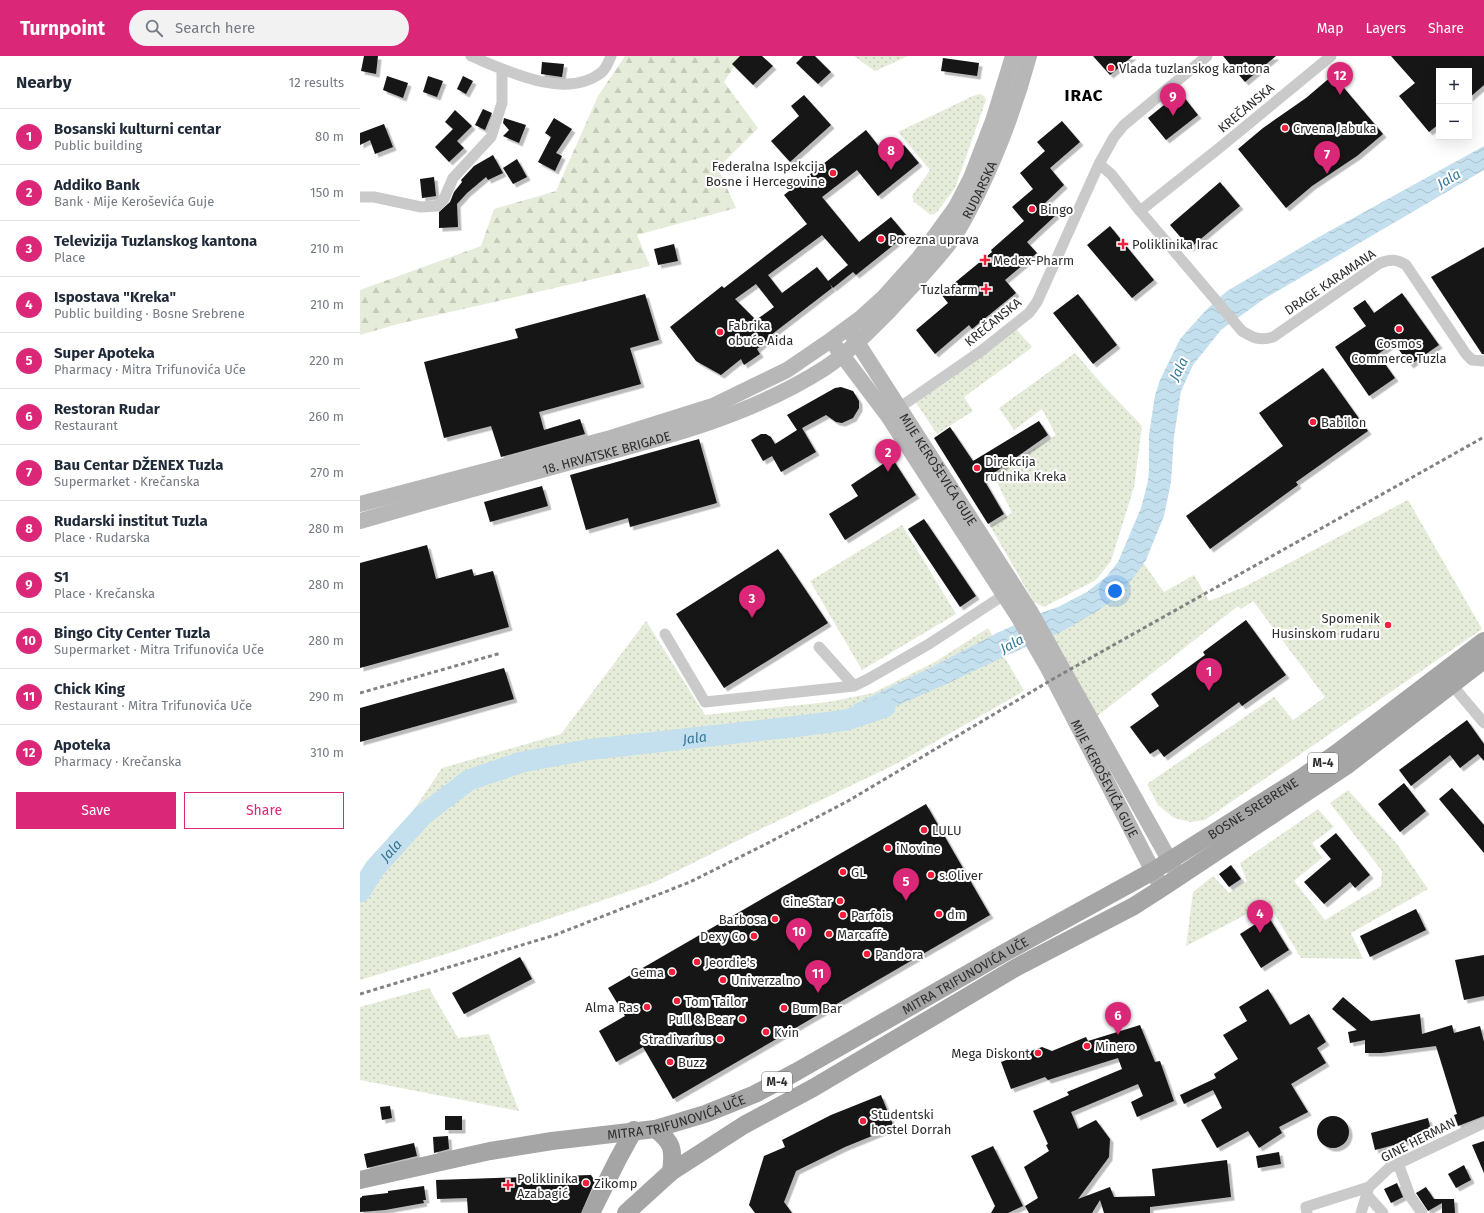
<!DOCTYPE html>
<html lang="en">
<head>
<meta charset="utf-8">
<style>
	:root { --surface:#fff; --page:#f2f2f3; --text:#1f2937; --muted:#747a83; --line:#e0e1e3; --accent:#db2777 }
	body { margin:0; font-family:"Fira Sans",sans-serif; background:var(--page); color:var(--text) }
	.controls { position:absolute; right:12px; top:12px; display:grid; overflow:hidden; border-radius:0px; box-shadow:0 4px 16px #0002 }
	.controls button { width:36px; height:36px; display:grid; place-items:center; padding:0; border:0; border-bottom:1px solid var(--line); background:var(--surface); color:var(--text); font:20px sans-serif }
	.you { position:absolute; left:755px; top:535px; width:14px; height:14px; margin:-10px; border:3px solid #fff; border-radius:50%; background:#1a73e8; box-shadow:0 0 0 6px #1a73e833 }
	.badge { display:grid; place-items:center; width:26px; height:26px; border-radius:50%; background:var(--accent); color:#fff; font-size:13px; font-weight:700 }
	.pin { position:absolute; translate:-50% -33px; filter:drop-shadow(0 1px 2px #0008) }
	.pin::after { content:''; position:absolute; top:21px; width:14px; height:12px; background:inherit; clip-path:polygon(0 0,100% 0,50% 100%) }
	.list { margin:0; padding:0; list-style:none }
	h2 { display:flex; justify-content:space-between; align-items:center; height:52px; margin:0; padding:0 16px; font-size:17px }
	h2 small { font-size:13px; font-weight:400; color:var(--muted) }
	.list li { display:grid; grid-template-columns:26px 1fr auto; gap:12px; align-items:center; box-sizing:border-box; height:56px; padding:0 16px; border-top:1px solid var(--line) }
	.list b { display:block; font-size:15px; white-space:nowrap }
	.list p { margin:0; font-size:13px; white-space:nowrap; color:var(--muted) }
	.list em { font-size:13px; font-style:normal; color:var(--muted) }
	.actions { display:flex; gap:8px; padding:12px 16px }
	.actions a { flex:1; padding:9px 0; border:1px solid var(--accent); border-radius:0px; text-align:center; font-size:14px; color:var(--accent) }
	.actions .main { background:var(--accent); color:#fff }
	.icon { flex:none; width:22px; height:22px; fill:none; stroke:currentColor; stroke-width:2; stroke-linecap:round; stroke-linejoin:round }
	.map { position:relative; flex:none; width:1124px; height:1157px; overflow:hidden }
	header { display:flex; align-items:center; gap:24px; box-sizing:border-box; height:56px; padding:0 20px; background:var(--accent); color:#fff }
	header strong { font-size:19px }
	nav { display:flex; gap:22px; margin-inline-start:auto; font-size:14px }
	.search { width:280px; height:36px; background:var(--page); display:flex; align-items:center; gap:10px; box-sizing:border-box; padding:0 14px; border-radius:22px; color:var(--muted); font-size:15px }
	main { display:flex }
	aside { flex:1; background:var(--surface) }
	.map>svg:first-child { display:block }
	.grass { fill:url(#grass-dots) }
	.forest { fill:url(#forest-firs) }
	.water { fill:url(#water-waves) }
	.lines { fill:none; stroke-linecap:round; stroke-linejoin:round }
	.river { stroke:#c4e0ee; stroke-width:21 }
	.building { fill:#141414; fill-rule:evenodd; filter:url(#shadow) }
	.minor { stroke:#cacaca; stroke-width:11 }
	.secondary { stroke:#b7b7b7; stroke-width:16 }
	.primary { stroke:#a5a5a5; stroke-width:18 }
	.rail { stroke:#828282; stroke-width:3; stroke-dasharray:4 3; stroke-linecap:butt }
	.poi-dot { fill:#f41f3c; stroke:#fff; stroke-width:1.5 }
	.labels { text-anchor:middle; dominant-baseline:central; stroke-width:4; stroke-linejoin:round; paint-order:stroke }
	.shield { fill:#fff; stroke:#6c6c6c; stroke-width:1 }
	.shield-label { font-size:12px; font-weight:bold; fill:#2d2d2d }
	.poi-label { font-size:13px; fill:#2d2d2d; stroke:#fff; text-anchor:start }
	.street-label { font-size:13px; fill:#2d2d2d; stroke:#fff }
	.water-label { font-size:14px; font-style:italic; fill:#347696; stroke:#fff }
	.district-label { font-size:17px; font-weight:bold; letter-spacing:1px; fill:#000; stroke:#fff }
</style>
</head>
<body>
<header>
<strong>Turnpoint</strong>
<div class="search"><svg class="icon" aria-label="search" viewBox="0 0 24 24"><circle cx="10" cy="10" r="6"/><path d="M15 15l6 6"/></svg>Search here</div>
<nav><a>Map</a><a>Layers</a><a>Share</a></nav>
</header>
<main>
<aside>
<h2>Nearby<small>12 results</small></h2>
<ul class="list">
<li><span class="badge">1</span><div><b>Bosanski kulturni centar</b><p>Public building</p></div><em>80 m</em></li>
<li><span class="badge">2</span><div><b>Addiko Bank</b><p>Bank · Mije Keroševića Guje</p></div><em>150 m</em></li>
<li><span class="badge">3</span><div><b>Televizija Tuzlanskog kantona</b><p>Place</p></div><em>210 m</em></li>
<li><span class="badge">4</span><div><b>Ispostava &quot;Kreka&quot;</b><p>Public building · Bosne Srebrene</p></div><em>210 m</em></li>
<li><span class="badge">5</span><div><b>Super Apoteka</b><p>Pharmacy · Mitra Trifunovića Uče</p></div><em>220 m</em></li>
<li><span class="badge">6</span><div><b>Restoran Rudar</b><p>Restaurant</p></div><em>260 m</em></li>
<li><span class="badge">7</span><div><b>Bau Centar DŽENEX Tuzla</b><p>Supermarket · Krečanska</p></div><em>270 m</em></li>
<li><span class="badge">8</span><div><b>Rudarski institut Tuzla</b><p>Place · Rudarska</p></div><em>280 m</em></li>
<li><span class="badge">9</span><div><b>S1</b><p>Place · Krečanska</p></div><em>280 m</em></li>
<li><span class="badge">10</span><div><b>Bingo City Center Tuzla</b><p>Supermarket · Mitra Trifunovića Uče</p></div><em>280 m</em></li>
<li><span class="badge">11</span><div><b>Chick King</b><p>Restaurant · Mitra Trifunovića Uče</p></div><em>290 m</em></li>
<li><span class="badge">12</span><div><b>Apoteka</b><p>Pharmacy · Krečanska</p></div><em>310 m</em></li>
</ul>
<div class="actions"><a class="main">Save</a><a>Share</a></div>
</aside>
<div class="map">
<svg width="1124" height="1157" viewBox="0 0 1124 1157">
	<defs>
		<pattern id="grass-dots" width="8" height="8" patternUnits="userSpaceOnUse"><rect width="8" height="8" fill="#e5ecd9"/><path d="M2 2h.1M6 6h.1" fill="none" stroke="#c5cbbb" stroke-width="1.8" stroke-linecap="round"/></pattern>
		<pattern id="forest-firs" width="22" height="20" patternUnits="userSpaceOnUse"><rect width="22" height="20" fill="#e5ecd9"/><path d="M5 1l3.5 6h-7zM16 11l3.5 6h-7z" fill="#c5cbbb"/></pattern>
		<pattern id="water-waves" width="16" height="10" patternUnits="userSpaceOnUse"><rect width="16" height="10" fill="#c4e0ee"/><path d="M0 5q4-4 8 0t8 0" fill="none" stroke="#a9c0cc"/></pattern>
		<filter id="shadow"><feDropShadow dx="3.5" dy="3.5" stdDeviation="0" flood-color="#0004"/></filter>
	</defs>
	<rect width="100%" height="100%" fill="#fff"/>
	<path class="grass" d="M494,0H548L515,15Z
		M620,38L624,40L626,44L595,132L577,156L571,159L554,146L552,140L570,114L538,76L613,40Z
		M655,272L672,291L670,293L604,341L613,355L577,378L555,345Z
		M715,297L740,326L782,370L774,431L751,505L736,524L684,551L674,546L630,470L652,457L633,418L696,379L682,353L654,374L639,352Z
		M1048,444L1122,573L845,764L831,766L814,762L798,749L787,728L914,641L933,664L965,641L893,545L881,553L878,550L731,665L680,574L735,544L776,497L804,536L834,519L849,545L884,531Z
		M542,469L596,558L502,614L450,525Z
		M286,565L345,659L468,646L513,637L575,606L628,572L664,635L538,707L403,772L293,827L92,896L0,924V822L35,782L82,712L201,678Z
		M988,734L1037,788L1068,833L991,877L1003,903L941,902L908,847L826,890L833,836L853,820L869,837L887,825L880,807L958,753L974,771L952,787L962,802L934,825L965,864L1021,830L1022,815L970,747Z
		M69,932L98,982L129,978L159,1055L0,1024V951Z"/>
	<path class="forest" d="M265,0H381L364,26L398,72L358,112L376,152L277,179L290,210L38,268L0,279V234L121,190L134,153L196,135L238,40Z"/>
	<path class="water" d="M1124,90V114L904,243L861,274L833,309L821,335L814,381L811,426L804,460L786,504L763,536L739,554L699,577L652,597L582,630L541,648L499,663L493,649L570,612L637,577L681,557L698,551L727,536L746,521L758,506L781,452L788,425L789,412V379L795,339L800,324L820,283L846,254L867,235L957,182Z"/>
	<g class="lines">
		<path class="river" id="s1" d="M0,836L15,812L63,759L109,724L162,706L226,694L440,670L487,664L525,651"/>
	</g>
	<path class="building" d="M4,0H18L16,18L1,15Z
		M380,0H402L413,10L393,29L372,8Z
		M443,0H455L471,16L458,28L436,7Z
		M733,0H773L750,19Z
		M863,0H916L885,26Z
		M1031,0H1124V29L1109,42V15H1079V68L1069,76L1039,40L1055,27Z
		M583,2L619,7L617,20L581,15Z
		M182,6L204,8L202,21L181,18Z
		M973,19L1023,78L997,100L952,130L926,152L878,93L903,72L946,42Z
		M27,20L48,27L43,42L23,34Z
		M68,20L83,25L77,41L63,36Z
		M103,20L113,25L106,38L97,33Z
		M820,36L838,59L806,84L788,62Z
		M444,39L471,69L430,106L411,85L439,60L431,50Z
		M123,53L132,57L125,74L115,69Z
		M95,54L112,70L97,85L104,92L89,106L75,91L93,73L85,66Z
		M144,62L166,69L159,87L143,80L149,74L143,67Z
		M194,62L212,73L196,97L202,100L195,115L178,106L191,81L185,77Z
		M702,65L720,86L690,112L704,129L685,147L696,159L667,186L677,197L645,224L656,237L612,273L609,269L575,298L556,274L588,247L581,238L632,196L631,194L664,165L652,151L673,133L660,117L685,95L677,86Z
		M24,68L33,91L15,98L10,84L0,89V77Z
		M506,74L528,102L544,89L559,107L518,140L497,114L462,141L499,186L531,161L546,179L496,219L493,216L473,232L470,228L472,232L411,279L412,280L397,293L400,298L384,309L381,303L361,319L336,305L310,271L362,230L364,232L447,168L424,139ZM462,179L488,209L468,225L457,211L422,237L408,219ZM396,228L414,251L396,264L375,243Z
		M133,99L143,117L128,124L126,121L107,137L97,148L98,171L79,172V156L90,146L94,136L102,126L101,124L114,110Z
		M157,103L167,121L153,128L143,112Z
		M74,121L76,140L62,142L60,123Z
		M860,126L880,150L830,192L810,169Z
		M750,170L794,224L772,242L727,189Z
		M314,188L318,205L298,209L294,193Z
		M1124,191V298H1122L1071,221Z
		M1042,237L1079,289L1050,309L1034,287L1018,298L1035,322L1009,340L975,291L1006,270L993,252L1005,244L1014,257Z
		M285,238L299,284L270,292L281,328L179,356L184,374L220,363L225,378L141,401L131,370L84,382L64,306L158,282L155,273Z
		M718,238L757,289L733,308L693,257Z
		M963,312L1008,375L936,426L938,429L850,493L826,460L923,390L899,357Z
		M481,331L493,335L499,345V352L493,362L482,367L476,366L466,359L442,372L456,396L421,416L412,400L403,405L391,384L401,378H406L411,381L415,388L437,374L427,359L475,332Z
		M679,365L688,379L624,424L644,458L628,468L574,382L590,371L613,405Z
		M339,383L357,447L270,471L268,462L226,474L210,419Z
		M532,402L556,439L485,484L469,458L498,440L491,429Z
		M182,430L188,450L130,466L124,446Z
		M564,463L616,540L600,551L548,473Z
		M67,489L76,523L112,513L114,520L133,515L149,571L0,612V507Z
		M418,493L468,567L364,632L316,558Z
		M886,564L926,619L882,650L879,646L804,701L798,693L790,698L770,671L799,650L791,638L845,599L843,596Z
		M144,612L154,643L0,686V652Z
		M1107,664L1124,688V705L1118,698L1100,712L1090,699L1051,730L1039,714Z
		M1044,727L1066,755L1040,776L1018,748Z
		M1092,732L1124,769V797L1079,743Z
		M566,748L630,859L313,1043L283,991L256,1006L239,975L265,960L248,932Z
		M976,777L1010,819L995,832L990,826L964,848L944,826L971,803L960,790Z
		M871,809L881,823L869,831L859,818Z
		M1056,853L1066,874L1010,901L1000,880Z
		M908,860L929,894L901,912L880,878Z
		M1124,899V940L1104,944L1095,904Z
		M160,901L172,923L104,958L92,937Z
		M908,933L930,969L949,958L966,986L957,992L966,1007L931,1028L948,1056L919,1071L922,1077L899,1092L888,1075L857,1092L841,1064L862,1052L853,1034L824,1048L820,1039L856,1022L854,1018L878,1003L863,979L887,965L879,951Z
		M983,941L1011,965L1060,958L1062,978L1092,969L1094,977L1120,970L1124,986V1060L1098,1070L1094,1059L1097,1058L1076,990L1021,997H1005V984L990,987L988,976L997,974L972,953Z
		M780,969L795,1006L800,1005L814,1045L777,1061L771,1046L783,1040L778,1028L711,1056L718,1073L736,1064L750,1083L749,1101L718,1143L750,1131L754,1141L795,1140L792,1113L867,1104L871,1141L790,1151V1157H744L740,1144L732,1157H669L665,1150L678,1142L664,1111L689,1095L686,1089L688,1088L673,1055L709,1039L707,1036L762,1013L758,1002L688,1024L685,1021L651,1033L641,1006L682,991L692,995L726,981L728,985Z
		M521,1039L534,1071L485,1091L436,1115L424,1146L432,1157H395L389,1149L404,1100L425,1091L422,1084L471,1059Z
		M30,1050L32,1062L22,1064L20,1051Z
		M85,1060H102V1074H85Z
		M957 1076a16 16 0 1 1 32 0a16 16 0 1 1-32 0Z
		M1068,1062L1072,1079L1015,1094L1011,1077Z
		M88,1080L89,1093L74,1097L73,1081Z
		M1124,1085V1117L1112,1089Z
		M54,1087L57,1100L7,1112L4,1098Z
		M633,1090L663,1150L648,1157H631L635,1150L611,1100Z
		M919,1096L921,1108L898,1112L896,1100Z
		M1104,1109L1111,1124L1096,1132L1088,1118Z
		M231,1119L235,1125L221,1157H108L107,1142L77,1143L76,1124Z
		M1037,1127L1043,1141L1031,1147L1024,1133Z
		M64,1130L66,1144H63L64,1147L25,1154L0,1156V1142L2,1141V1140L28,1137V1135Z
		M1066,1131L1074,1143H1094L1095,1157H1082V1147L1068,1155L1056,1137Z"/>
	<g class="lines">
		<path class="minor" d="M111,0C147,15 206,45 242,16C246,12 249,5 251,0
			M739,108L751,118L780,155L882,275C894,282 899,285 913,281L1020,207C1031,203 1036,203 1046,209L1106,298L1112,304L1124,305
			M0,141H14L61,151L77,150L84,143L93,122L131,81L142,47V13
			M780,155L858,93L971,0
			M533,356L621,295L669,257L677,246L739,108L754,81L764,69L847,0
			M305,578L345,646L494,630L508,623L569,588L650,535
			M459,591L494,630
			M1092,629L1124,667
			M1038,1107L1050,1140L1062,1157
			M1007,1139L1023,1157
			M947,1157L946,1151L1009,1131
			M1001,1157L1009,1131L1029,1112L1124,1067"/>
		<g class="secondary">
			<path id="s2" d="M491,277L670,555L816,816"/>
			<path id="s3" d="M476,291L528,360L659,562L688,612L799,827"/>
			<path d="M0,448L251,382L353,350L427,314L471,284L501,262L523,242L559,202L596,151L611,122L633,65L653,0"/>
			<path id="s4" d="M0,465C69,445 137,426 207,407C295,384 387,362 465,312C489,296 509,275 530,254C551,231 572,210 591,185C601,171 609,155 617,139C639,94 656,48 669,0"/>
		</g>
		<g class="primary">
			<path d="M295,1073C313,1086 314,1094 311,1116"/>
			<path id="s5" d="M0,1124L130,1095L192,1085L295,1073L345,1058L395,1038L436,1016L644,897L793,815L944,720L977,697L1124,585"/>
			<path d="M231,1157L258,1103L274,1074"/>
			<path d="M266,1157L311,1116L384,1069L453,1032L657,911L774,850L802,832L986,710L1124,604"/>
		</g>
		<path class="rail" d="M0,637L141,597
			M0,938L195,879L330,826L404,789L488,745L693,623L1124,381"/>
	</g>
	<g class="poi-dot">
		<circle cx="751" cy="12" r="4"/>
		<circle cx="925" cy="72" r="4"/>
		<circle cx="473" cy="117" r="4"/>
		<circle cx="672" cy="153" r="4"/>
		<circle cx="521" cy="183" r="4"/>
		<path d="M761 182h4v4h4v4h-4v4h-4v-4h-4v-4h4z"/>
		<path d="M623 198h4v4h4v4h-4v4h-4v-4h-4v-4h4z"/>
		<path d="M624 227h4v4h4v4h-4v4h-4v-4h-4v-4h4z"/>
		<circle cx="1039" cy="273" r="4"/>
		<circle cx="360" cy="276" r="4"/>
		<circle cx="953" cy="366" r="4"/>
		<circle cx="617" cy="412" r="4"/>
		<circle cx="1028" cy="569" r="4"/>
		<circle cx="564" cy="774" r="4"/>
		<circle cx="528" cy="792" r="4"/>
		<circle cx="483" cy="816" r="4"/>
		<circle cx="571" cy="819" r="4"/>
		<circle cx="480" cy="845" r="4"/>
		<circle cx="579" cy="858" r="4"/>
		<circle cx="483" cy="859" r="4"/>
		<circle cx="415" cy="863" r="4"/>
		<circle cx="469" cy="878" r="4"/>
		<circle cx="394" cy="880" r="4"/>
		<circle cx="507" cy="898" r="4"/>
		<circle cx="337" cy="906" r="4"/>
		<circle cx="312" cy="916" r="4"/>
		<circle cx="363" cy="924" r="4"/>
		<circle cx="317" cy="945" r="4"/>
		<circle cx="287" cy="951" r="4"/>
		<circle cx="424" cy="952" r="4"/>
		<circle cx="382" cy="963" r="4"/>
		<circle cx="406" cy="976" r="4"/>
		<circle cx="360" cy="983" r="4"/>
		<circle cx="727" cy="990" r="4"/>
		<circle cx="678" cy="997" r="4"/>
		<circle cx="310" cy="1006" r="4"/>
		<circle cx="503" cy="1065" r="4"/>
		<circle cx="226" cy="1127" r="4"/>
		<path d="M146 1123h4v4h4v4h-4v4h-4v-4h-4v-4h4z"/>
	</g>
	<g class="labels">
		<g class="shield">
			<rect x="948" y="697" width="30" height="20" rx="3"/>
			<rect x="402" y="1016" width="30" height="20" rx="3"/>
		</g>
		<g class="shield-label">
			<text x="963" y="707">M-4</text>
			<text x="417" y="1026">M-4</text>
		</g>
		<g class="poi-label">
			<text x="759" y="12">Vlada tuzlanskog kantona</text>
			<text x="933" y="72">Crvena Jabuka</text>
			<text x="465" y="110" text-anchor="end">Federalna Ispekcija<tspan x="465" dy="15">Bosne i Hercegovine</tspan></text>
			<text x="680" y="153">Bingo</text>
			<text x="529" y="183">Porezna uprava</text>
			<text x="772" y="188">Poliklinika Irac</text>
			<text x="633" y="204">Medex-Pharm</text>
			<text x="618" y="233" text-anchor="end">Tuzlafarm</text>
			<text x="368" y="269">Fabrika<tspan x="368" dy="15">obuće Aida</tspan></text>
			<text x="1039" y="287" text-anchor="middle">Cosmos<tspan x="1039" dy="15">Commerce Tuzla</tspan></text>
			<text x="961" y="366">Babilon</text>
			<text x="625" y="405">Direkcija<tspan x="625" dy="15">rudnika Kreka</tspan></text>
			<text x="1020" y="562" text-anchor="end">Spomenik<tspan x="1020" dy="15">Husinskom rudaru</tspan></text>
			<text x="572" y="774">LULU</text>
			<text x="536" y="792">iNovine</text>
			<text x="491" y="816">GL</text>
			<text x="579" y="819">s.Oliver</text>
			<text x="472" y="845" text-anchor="end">CineStar</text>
			<text x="587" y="858">dm</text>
			<text x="491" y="859">Parfois</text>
			<text x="407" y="863" text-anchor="end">Barbosa</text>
			<text x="477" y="878">Marcaffe</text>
			<text x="386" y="880" text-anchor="end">Dexy Co</text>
			<text x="515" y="898">Pandora</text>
			<text x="345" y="906">Jeordie's</text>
			<text x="304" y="916" text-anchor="end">Gema</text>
			<text x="371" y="924">Univerzalno</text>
			<text x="325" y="945">Tom Tailor</text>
			<text x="279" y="951" text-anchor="end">Alma Ras</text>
			<text x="432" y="952">Bum Bar</text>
			<text x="374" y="963" text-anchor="end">Pull &amp; Bear</text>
			<text x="414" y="976">Kvin</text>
			<text x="352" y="983" text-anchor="end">Stradivarius</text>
			<text x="735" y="990">Minero</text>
			<text x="670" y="997" text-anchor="end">Mega Diskont</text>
			<text x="318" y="1006">Buzz</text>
			<text x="511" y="1058">Studentski<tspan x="511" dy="15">hostel Dorrah</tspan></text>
			<text x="157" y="1122">Poliklinika<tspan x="157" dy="15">Azabagić</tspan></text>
			<text x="234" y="1127">Zikomp</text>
		</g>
		<g class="street-label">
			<text transform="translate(886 52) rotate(-40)">KREČANSKA</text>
			<text stroke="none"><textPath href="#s4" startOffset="729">RUDARSKA</textPath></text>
			<text transform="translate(970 226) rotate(-34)">DRAGE KARAMANA</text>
			<text transform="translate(633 266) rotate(-39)">KREČANSKA</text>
			<text stroke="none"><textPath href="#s4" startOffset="256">18. HRVATSKE BRIGADE</textPath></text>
			<text stroke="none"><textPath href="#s2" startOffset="162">MIJE KEROŠEVIĆA GUJE</textPath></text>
			<text stroke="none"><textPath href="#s3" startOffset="509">MIJE KEROŠEVIĆA GUJE</textPath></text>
			<text stroke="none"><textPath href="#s5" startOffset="980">BOSNE SREBRENE</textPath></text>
			<text stroke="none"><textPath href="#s5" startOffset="647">MITRA TRIFUNOVIĆA UČE</textPath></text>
			<text stroke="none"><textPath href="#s5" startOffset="323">MITRA TRIFUNOVIĆA UČE</textPath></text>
			<text transform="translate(1058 1084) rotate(-27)">GINE HERMAN</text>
		</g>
		<g class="water-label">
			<text transform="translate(1089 123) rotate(-30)">Jala</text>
			<text transform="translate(819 313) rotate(-63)">Jala</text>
			<text transform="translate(652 588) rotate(-28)">Jala</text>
			<text stroke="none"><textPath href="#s1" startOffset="388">Jala</textPath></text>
			<text stroke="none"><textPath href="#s1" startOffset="52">Jala</textPath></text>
		</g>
		<g class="district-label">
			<text x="724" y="39">IRAC</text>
		</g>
	</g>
</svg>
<div class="controls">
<button>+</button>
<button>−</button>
</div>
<div class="you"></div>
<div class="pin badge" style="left:849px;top:635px">1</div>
<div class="pin badge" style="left:528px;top:416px">2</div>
<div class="pin badge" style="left:392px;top:562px">3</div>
<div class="pin badge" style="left:900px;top:877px">4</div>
<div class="pin badge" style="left:546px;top:845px">5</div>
<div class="pin badge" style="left:758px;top:979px">6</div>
<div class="pin badge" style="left:967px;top:118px">7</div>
<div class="pin badge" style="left:531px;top:114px">8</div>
<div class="pin badge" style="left:813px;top:60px">9</div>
<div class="pin badge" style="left:439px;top:895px">10</div>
<div class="pin badge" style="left:458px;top:937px">11</div>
<div class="pin badge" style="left:980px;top:39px">12</div>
</div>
</main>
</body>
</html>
